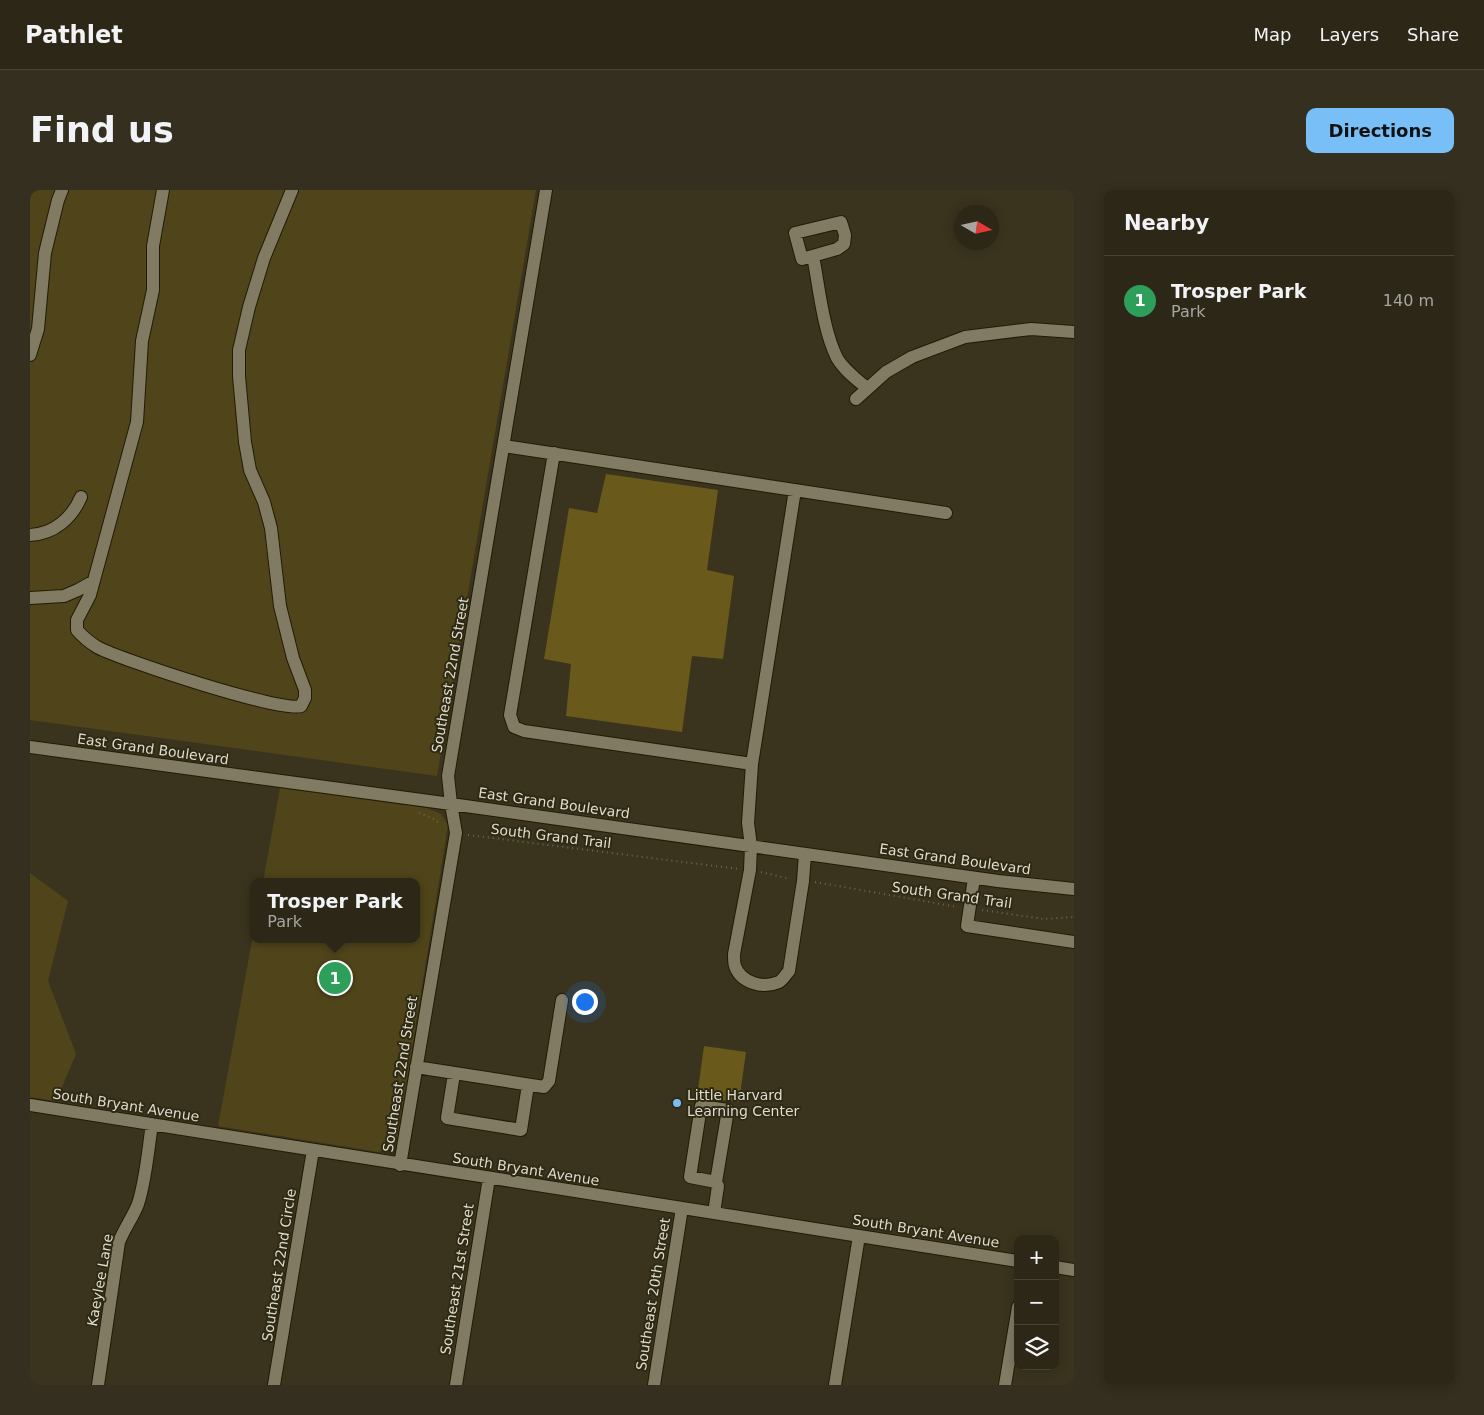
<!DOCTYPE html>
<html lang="en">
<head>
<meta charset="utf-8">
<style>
	:root { --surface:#2c2716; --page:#342f1f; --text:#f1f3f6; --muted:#a6a5a1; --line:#484435; --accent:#78bff7 }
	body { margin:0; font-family:"DejaVu Sans",sans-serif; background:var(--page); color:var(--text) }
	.controls { position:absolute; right:15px; bottom:15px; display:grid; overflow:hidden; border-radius:10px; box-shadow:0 2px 12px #0003 }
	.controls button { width:45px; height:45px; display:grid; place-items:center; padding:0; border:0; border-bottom:1px solid var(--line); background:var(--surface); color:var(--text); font:25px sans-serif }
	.compass { position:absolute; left:924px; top:15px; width:45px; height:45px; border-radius:50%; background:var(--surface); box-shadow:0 2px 12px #0003; rotate:99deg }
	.you { position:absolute; left:554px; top:811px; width:18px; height:18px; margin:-12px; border:4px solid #fff; border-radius:50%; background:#1a73e8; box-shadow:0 0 0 8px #1a73e833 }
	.badge { display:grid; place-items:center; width:32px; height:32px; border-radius:50%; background:var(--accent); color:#fff; font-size:16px; font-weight:700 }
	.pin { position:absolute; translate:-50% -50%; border:2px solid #fff; box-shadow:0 1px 5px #0006 }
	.popup { position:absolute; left:220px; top:688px; width:170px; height:65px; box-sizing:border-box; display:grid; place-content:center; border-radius:10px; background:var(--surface); filter:drop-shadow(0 1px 4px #0005); font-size:16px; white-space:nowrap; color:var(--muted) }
	.popup b { font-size:19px; color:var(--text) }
	.popup::after { content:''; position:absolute; left:50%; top:100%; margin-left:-10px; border:10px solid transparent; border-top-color:var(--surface) }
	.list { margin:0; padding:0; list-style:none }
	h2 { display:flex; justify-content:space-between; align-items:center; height:65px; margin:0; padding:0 20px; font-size:21px }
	h2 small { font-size:16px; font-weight:400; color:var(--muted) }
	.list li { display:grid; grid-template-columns:32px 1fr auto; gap:15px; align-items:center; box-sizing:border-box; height:90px; padding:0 20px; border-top:1px solid var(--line) }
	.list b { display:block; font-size:19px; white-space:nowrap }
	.list p { margin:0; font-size:16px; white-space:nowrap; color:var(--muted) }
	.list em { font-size:16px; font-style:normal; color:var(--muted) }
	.icon { flex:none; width:28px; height:28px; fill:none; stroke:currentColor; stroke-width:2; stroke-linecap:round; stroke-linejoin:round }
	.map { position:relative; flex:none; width:1044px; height:1195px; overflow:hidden; border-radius:10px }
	header { display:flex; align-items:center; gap:30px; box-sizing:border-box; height:70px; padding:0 25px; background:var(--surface); border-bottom:1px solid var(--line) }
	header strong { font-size:24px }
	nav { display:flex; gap:28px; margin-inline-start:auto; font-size:18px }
	.intro { display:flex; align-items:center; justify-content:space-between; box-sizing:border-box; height:120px; padding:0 30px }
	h1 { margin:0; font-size:35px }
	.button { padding:12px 22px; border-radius:10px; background:var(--accent); color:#111; font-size:18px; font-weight:700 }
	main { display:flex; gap:30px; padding:0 30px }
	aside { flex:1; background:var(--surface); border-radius:10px; box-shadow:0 2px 12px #0003 }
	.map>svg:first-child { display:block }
	.green { fill:#50451a }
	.building { fill:#695a1c }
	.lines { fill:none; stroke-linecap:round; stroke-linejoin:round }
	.minor-casing { stroke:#211b06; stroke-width:14 }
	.path { stroke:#6c6753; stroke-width:2; stroke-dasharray:1 4; stroke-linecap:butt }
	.minor { stroke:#827b63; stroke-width:12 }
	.poi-dot { fill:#78bff7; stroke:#2f2a14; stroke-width:2 }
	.labels { text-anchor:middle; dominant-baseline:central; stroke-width:4; stroke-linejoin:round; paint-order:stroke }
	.street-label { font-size:14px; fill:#dfdcce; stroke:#2f2a14 }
	.poi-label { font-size:14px; fill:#dfdcce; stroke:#2f2a14; text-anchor:start }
</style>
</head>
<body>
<header>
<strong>Pathlet</strong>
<nav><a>Map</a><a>Layers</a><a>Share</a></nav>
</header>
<div class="intro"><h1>Find us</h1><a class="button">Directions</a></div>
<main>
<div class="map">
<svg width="1044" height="1195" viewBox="0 0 1044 1195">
	<rect width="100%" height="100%" fill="#3a341e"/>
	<path class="green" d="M0,0H506L407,586L0,530Z
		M250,598L397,618L411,624L418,635L367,951L358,958L348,962L188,936L224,740V749H386V692H233Z
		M0,683L38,711L18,791L46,864L26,911L0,907Z"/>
	<path class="building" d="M576,284L688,300L677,380L704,386L693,469L662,466L652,542L536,526L541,474L514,469L539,318L567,323Z
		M674,856L716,862L709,912L667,907Z"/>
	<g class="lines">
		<g class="minor-casing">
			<path id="minor" d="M133,0L123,56V100L112,151L107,232L60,405L47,430V440C53,447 59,452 67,457C91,470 252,523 271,516L275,508V500L263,468L250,416L241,338L234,312L220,280L215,252L209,186V160L219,117L234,68L262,0
				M811,32L815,45L814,54L807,59L772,69L765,43Z
				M783,66C789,97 793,140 807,168C814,180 827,190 837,198
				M0,165L8,139L15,63L28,10L32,0
				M826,209L856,182L882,167L935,147L1001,139L1044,142
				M474,256L916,323
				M524,263L480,525L484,537L494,541L722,574L765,300
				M0,345C24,344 42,328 51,307
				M0,408L34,406L48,400L64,391
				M0,557L421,614L968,691L1044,699
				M722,574L718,633L721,656L720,680L704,764C704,768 704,773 705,776C711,793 733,799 749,792C753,790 756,784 759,781L773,691L775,664
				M944,688L937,736L1044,752
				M386,877L514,897L519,891L532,810
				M424,884L417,928L491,940L498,895
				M0,915L988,1071
				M370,975L426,643L421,614L418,586L516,0
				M684,1023L688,996L686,992L698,920L671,916L660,987L686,992
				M1025,1077L1044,1080
				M68,1195L89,1052C94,1039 103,1027 108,1014C116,989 118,960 122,934
				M244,1195L283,960
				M426,1195L459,988
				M624,1195L652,1018
				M805,1195L829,1046
				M975,1195L988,1117"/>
		</g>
		<path class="path" d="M389,623L402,628L411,634
			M438,645L709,679
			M731,682L760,689
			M785,692L928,717
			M952,720L1014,729L1044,727"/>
		<use href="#minor" class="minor"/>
	</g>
	<circle class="poi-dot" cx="647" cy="913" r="5"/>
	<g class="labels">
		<g class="street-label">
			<text transform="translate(420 485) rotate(-80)">Southeast 22nd Street</text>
			<text transform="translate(123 559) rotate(8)">East Grand Boulevard</text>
			<text transform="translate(524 613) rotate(8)">East Grand Boulevard</text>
			<text transform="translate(521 646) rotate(7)">South Grand Trail</text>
			<text transform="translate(925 669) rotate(8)">East Grand Boulevard</text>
			<text transform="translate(922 705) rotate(8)">South Grand Trail</text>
			<text transform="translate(370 884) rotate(-81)">Southeast 22nd Street</text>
			<text transform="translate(96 915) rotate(9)">South Bryant Avenue</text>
			<text transform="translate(496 979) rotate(9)">South Bryant Avenue</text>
			<text transform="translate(896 1041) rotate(9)">South Bryant Avenue</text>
			<text transform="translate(249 1075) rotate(-81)">Southeast 22nd Circle</text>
			<text transform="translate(427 1089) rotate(-81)">Southeast 21st Street</text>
			<text transform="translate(70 1090) rotate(-80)">Kaeylee Lane</text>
			<text transform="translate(623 1104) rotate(-81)">Southeast 20th Street</text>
		</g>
		<g class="poi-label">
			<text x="657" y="905">Little Harvard<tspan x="657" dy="16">Learning Center</tspan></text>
		</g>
	</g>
</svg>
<div class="controls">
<button>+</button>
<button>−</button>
<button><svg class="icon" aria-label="layers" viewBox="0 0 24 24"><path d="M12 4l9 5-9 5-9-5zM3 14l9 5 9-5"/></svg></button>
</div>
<svg class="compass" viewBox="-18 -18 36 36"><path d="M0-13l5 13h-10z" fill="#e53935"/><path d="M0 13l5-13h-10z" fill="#a6a5a1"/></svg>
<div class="you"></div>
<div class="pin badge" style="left:305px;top:788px;background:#2e9e5b">1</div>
<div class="popup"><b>Trosper Park</b>Park</div>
</div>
<aside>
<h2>Nearby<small></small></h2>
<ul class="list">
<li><span class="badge" style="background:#2e9e5b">1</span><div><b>Trosper Park</b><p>Park</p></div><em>140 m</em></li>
</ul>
</aside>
</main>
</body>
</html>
